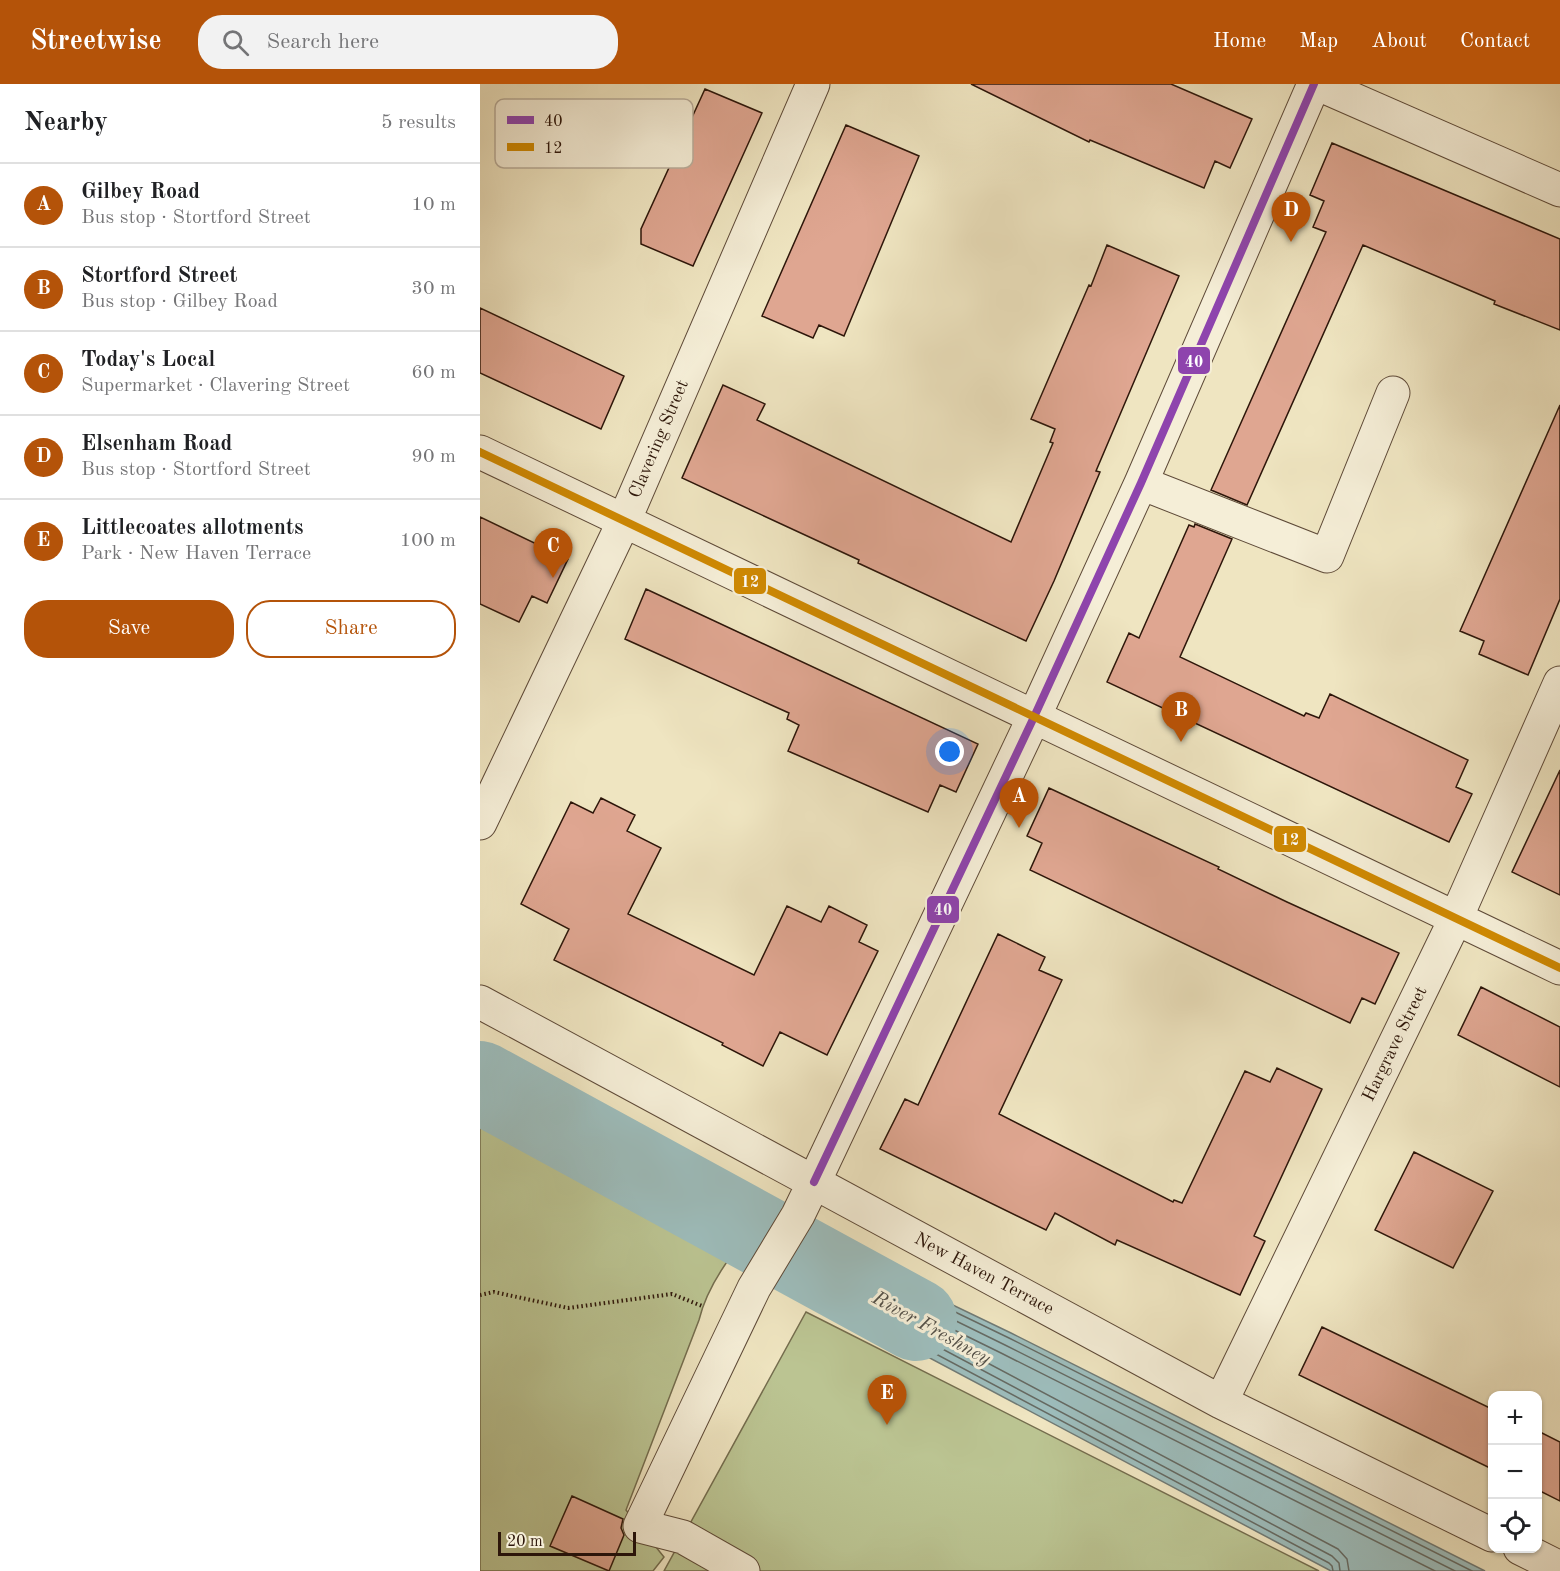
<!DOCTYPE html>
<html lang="en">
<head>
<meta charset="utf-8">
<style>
	:root { --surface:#fff; --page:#f2f2f2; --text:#202124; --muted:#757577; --line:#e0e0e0; --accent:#b45309 }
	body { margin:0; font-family:"Old Standard TT",serif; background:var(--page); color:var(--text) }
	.controls { position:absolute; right:18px; bottom:18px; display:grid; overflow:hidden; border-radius:12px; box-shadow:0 2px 4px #0004 }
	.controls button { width:54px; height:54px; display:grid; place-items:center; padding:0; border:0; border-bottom:2px solid var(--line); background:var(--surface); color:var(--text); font:30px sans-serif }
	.scale { position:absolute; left:18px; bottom:15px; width:138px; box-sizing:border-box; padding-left:6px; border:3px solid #2d160a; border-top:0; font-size:16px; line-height:21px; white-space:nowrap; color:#2d160a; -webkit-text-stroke:4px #f5eed7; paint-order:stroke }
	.you { position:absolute; left:470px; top:668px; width:21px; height:21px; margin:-15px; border:4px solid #fff; border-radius:50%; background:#1a73e8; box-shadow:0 0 0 9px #1a73e833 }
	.badge { display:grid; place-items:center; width:39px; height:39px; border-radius:50%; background:var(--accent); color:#fff; font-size:20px; font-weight:700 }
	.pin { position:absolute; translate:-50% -50px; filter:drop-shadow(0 2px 3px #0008) }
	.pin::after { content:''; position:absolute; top:32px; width:21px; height:18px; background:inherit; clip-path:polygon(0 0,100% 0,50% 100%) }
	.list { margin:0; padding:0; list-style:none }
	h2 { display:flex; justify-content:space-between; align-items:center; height:78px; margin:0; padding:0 24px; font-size:26px }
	h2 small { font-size:20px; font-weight:400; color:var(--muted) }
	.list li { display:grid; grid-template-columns:39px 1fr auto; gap:18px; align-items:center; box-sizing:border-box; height:84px; padding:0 24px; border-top:2px solid var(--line) }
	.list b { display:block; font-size:22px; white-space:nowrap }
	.list p { margin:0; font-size:20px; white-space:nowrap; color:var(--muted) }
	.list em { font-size:20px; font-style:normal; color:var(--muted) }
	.actions { display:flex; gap:12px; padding:18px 24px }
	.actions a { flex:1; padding:14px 0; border:2px solid var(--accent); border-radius:24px; text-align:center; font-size:21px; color:var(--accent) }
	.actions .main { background:var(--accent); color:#fff }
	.icon { flex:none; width:33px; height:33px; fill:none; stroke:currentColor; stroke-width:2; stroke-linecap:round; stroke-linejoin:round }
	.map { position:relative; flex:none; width:1080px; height:1487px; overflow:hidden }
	header { display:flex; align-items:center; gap:36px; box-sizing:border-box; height:84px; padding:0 30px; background:var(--accent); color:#fff }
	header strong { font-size:28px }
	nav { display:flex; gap:33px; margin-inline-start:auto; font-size:21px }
	.search { width:420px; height:54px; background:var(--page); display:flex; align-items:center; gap:15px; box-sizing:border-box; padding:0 21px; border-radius:24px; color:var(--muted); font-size:22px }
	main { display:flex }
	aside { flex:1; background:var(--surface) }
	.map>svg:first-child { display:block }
	.green { fill:#bbc492; stroke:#746d4e; stroke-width:1.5 }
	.water { fill:#9dbdbc; stroke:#707a75; stroke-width:1.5 }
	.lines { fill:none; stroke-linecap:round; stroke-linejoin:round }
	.shore { stroke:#656a63; stroke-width:1.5 }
	.river { stroke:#9dbdbc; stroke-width:82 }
	.building { fill:#dfa691; stroke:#2d160a; stroke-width:1.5 }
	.minor-casing { stroke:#5e4a38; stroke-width:35 }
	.path { stroke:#2d160a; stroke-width:4; stroke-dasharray:1.5 3; stroke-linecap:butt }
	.minor { stroke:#f5eed7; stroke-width:33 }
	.bus-1-casing { stroke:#f5eed7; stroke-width:12 }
	.bus-2-casing { stroke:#f5eed7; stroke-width:12 }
	.bus-1 { stroke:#8e44ad; stroke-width:8 }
	.bus-2 { stroke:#cf8902; stroke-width:8 }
	.labels { text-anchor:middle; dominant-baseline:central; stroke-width:6; stroke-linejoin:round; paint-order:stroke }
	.street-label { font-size:18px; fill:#2d160a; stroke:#f5eed7 }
	.water-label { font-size:20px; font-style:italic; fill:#545048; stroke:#f5eed7 }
	.key { fill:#f5eed7; stroke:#b9ad9a; stroke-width:1.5 }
	.key-label { font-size:16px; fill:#2d160a }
	.line-badge { stroke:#f5eed7; stroke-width:2 }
	.badge-label { font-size:16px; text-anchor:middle; font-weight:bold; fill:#fff }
</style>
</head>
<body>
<header>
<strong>Streetwise</strong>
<div class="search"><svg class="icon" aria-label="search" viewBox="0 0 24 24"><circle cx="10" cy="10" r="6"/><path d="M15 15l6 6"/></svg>Search here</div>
<nav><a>Home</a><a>Map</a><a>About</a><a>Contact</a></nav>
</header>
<main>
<aside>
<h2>Nearby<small>5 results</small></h2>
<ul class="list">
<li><span class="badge">A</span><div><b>Gilbey Road</b><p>Bus stop · Stortford Street</p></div><em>10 m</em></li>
<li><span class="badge">B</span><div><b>Stortford Street</b><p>Bus stop · Gilbey Road</p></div><em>30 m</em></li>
<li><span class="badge">C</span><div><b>Today's Local</b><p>Supermarket · Clavering Street</p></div><em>60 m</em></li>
<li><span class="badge">D</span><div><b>Elsenham Road</b><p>Bus stop · Stortford Street</p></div><em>90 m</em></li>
<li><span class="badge">E</span><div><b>Littlecoates allotments</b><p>Park · New Haven Terrace</p></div><em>100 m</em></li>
</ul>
<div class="actions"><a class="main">Save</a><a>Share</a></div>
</aside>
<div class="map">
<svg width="1080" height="1487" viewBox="0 0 1080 1487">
	<rect width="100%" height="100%" fill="#efe5c1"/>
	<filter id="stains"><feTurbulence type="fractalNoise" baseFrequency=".00333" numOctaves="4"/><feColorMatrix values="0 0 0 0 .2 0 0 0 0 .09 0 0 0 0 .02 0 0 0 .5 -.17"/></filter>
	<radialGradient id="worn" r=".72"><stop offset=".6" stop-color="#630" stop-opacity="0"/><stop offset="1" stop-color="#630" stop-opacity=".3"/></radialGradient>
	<path class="green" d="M0,1028L254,1168C239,1188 225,1211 219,1236L146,1426L184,1473L173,1487H0Z
		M326,1228L839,1487H184Z"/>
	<path class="water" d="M0,967L49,996L286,1119L254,1168L0,1028Z
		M348,1161L531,1249L1005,1487H851L318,1204L336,1181Z"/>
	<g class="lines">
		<path class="shore" d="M0,974L46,1002L274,1120L276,1124L254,1158L250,1159L5,1024L0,1023
			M0,983L43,1008L264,1123L265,1126L251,1148L247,1149L9,1017L0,1015
			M0,993L39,1016L251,1126L252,1130L247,1137H244L13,1009L0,1006
			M853,1487L852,1482L849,1479L330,1203L329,1199L349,1170L353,1169L529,1254L992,1487
			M860,1487L859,1479L852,1472L342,1201L340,1197L354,1179L368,1184L525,1261L975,1487
			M869,1487L867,1475L858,1465L355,1198L354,1194L360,1190L521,1269L955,1487"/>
		<path class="river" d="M0,998L436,1236"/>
	</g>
	<path class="building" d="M491,0H691L772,35L750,84L735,77L724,104L610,56L609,58Z
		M225,5L282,29L213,182L161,160V145Z
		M366,41L439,72L364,252L339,241L333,254L282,232Z
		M852,59L1080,155V246L1014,220L1015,217L883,161L767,421L731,406L846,148L833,143L844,117L830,111Z
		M627,161L699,192L616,387L620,388L574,497L546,557L378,479L379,476L202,394L243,301L285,320L277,336L531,458L573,359L570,358L575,345L551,335L609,201L611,202Z
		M0,224L144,292L121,345L0,289Z
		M1080,321V515L1048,591L999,570L1004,557L980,547Z
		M0,433L88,475L67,519L52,512L39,538L0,520Z
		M715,440L752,455L700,573L824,632L826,629L839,634L850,610L988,676L976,703L992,710L969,758L627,598L649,549L659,554L709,441L714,443Z
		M166,505L498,660L476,708L460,701L448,728L308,667L319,641L307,635L309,629L145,555Z
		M1080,686V811L1032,788Z
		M569,704L739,783L738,785L807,818L919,869L895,920L882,914L870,939L550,786L562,759L547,752Z
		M121,714L155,731L147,747L181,764L148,830L274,891L307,822L341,838L349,822L387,841L379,858L398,867L347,971L300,948L283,982L242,961L243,959L74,876L89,845L41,820L91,718L113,729Z
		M518,850L565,873L559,886L582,896L519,1030L693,1118L694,1116L702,1119L765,987L790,998L797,984L842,1005L774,1152L785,1157L760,1211L637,1156L635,1161L575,1129L566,1146L400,1065L425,1015L438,1021Z
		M1001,903L1080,943V1003L978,951Z
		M934,1068L1013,1107L973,1184L895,1146Z
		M842,1243L1012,1325V1385L819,1291Z
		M1058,1347L1080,1358V1417L1058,1406Z
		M92,1412L143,1435L141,1444L144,1451L129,1487L70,1462Z"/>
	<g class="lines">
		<g class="minor-casing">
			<path id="minor" d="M838,0L1080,106
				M0,368L1080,884
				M661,399L847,472L913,309
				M0,739L144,437L333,0
				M0,918L741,1318L1012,1451
				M741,1318L976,834L1080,599
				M1040,1464L1080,1484
				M263,1487L203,1453L160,1442L274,1204L318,1131L334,1098L554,633L661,399L834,0"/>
		</g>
		<path class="path" d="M0,1211L14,1208L88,1224L192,1210L222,1222"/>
		<use href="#minor" class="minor"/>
		<g class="bus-1-casing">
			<path id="bus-1" d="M334,1098L554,633L661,399L834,0"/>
		</g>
		<g class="bus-2-casing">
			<path id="bus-2" d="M0,368L1080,884"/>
		</g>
		<use href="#bus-1" class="bus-1"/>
		<use href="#bus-2" class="bus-2"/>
	</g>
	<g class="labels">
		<g class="street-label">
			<text transform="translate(179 355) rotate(-67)">Clavering Street</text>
			<text transform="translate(915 960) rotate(-64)">Hargrave Street</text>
			<text transform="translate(504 1190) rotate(28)">New Haven Terrace</text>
		</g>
		<g class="water-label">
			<text transform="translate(451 1245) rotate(29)">River Freshney</text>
		</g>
	</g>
	<rect x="15" y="15" width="198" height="69" rx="9" class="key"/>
	<rect x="27" y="32" width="27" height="8" fill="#8e44ad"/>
	<rect x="27" y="59" width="27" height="8" fill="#cf8902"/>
	<g class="key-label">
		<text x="64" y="42">40</text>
		<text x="64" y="69">12</text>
	</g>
	<g class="line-badge">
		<rect x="697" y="262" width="34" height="29" rx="6" fill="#8e44ad"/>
		<rect x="253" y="483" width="34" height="28" rx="6" fill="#cf8902"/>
		<rect x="793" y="741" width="34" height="28" rx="6" fill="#cf8902"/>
		<rect x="446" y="811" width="34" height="29" rx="6" fill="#8e44ad"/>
	</g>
	<g class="badge-label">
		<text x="714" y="283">40</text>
		<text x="270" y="503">12</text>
		<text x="810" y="761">12</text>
		<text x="463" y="831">40</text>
	</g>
	<rect width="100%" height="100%" filter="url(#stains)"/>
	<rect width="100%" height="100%" fill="url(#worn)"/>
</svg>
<div class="controls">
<button>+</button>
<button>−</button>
<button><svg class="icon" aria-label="locate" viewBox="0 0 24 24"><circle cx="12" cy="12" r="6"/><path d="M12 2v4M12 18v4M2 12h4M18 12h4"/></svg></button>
</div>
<div class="scale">20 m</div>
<div class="you"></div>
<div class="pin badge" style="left:539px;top:744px">A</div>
<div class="pin badge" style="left:701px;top:658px">B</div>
<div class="pin badge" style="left:73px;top:494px">C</div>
<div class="pin badge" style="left:811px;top:158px">D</div>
<div class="pin badge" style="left:407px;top:1341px">E</div>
</div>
</main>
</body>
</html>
